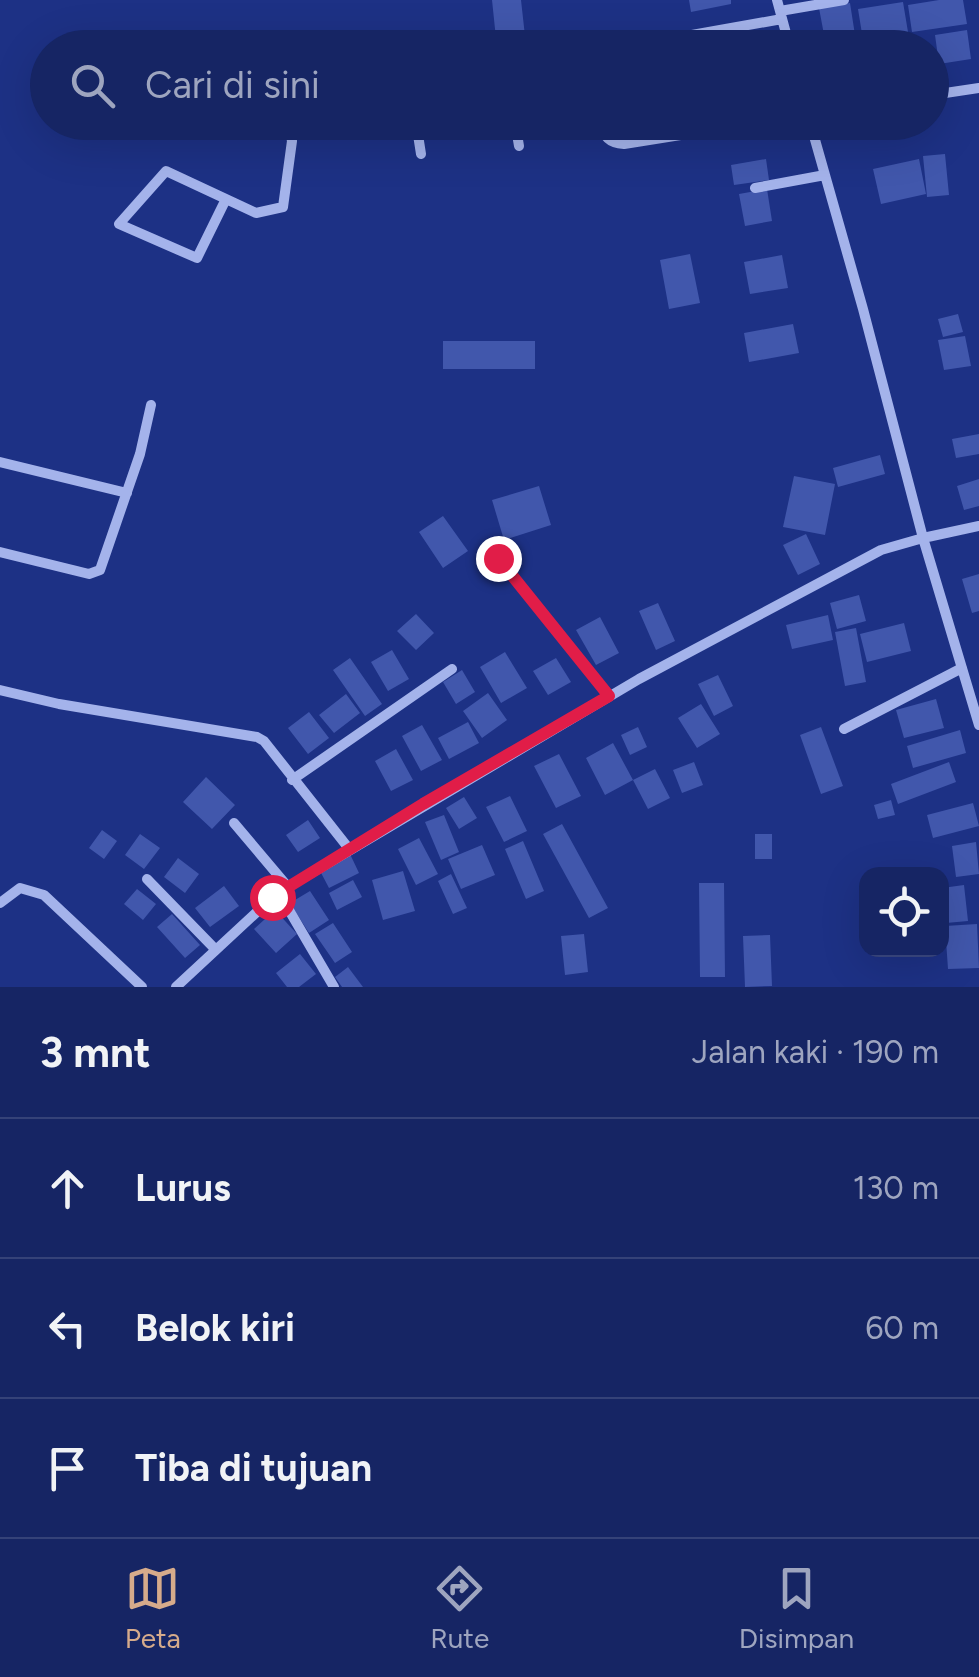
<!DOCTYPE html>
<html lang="id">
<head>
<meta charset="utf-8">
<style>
	:root { --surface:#162564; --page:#23316d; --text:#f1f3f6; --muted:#9ea5bf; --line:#354278; --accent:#d6ab8b }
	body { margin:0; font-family:Figtree,sans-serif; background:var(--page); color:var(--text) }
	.controls { position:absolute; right:30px; bottom:30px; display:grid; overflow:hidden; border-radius:20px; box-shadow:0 10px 40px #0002 }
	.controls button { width:90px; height:90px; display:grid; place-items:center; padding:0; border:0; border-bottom:2px solid var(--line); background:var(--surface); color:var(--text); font:50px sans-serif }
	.stop { position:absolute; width:30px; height:30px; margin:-22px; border:8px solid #e11d48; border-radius:50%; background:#fff }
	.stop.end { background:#e11d48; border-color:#fff; box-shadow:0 2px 10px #0008 }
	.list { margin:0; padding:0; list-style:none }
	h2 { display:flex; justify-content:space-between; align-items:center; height:130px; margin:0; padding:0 40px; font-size:42px }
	h2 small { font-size:32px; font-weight:400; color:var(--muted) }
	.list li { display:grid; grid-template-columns:65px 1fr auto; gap:30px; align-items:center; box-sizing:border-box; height:140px; padding:0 40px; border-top:2px solid var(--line) }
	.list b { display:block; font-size:38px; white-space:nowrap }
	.list em { font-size:32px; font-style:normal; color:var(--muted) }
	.icon { flex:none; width:55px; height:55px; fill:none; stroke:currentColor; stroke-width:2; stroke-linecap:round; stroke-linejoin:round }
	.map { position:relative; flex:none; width:979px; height:987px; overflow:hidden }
	.search { position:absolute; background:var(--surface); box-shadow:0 10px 40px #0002; left:30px; right:30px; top:30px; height:110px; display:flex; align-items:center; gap:25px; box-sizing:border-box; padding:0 35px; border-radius:55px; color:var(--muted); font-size:38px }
	.sheet { height:550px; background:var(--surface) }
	nav { display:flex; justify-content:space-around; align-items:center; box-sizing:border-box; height:140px; border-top:2px solid var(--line); background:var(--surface); font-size:28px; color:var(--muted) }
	nav a { display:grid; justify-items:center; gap:5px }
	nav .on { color:var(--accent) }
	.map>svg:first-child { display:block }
	.building { fill:#4157ac }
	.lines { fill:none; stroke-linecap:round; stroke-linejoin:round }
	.minor { stroke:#a4b3eb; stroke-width:10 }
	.route { stroke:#e11d48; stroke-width:12 }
</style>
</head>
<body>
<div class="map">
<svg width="979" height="987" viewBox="0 0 979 987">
	<rect width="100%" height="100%" fill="#1d3185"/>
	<path class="building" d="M492,0H521L526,45L497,48Z
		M689,0H731V4L691,12Z
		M939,0H963L967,24L912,32L908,5Z
		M903,2L908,32L863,40L858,9Z
		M850,3L855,35L825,40L819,8Z
		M967,30L971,59L939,64L935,35Z
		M945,154L949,195L927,197L923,156Z
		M766,159L769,180L734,185L731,165Z
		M919,159L926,194L881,204L873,169Z
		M767,189L772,221L745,226L739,194Z
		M690,254L700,303L669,309L660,260Z
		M782,255L788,288L750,294L744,262Z
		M958,314L963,332L943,337L938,319Z
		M793,324L799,353L749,362L744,333Z
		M965,336L971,366L944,370L938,340Z
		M443,341H535V369H443Z
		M979,434V454L956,458L952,439Z
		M880,455L885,474L838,487L833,468Z
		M794,476L835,484L825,535L783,527Z
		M979,479V506L964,510L957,486Z
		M539,486L551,525L504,540L492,500Z
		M443,516L468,551L443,568L419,532Z
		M806,534L820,564L798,575L783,545Z
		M979,574V611L972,613L962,579Z
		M859,595L866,621L837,629L830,603Z
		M658,603L675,641L656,650L639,611Z
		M416,614L434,633L416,650L397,631Z
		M828,615L833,640L792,649L786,625Z
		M600,617L619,653L596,665L576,630Z
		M904,623L911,651L867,662L860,634Z
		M856,628L866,682L845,686L835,632Z
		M392,650L409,679L388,691L371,662Z
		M505,652L527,688L501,703L480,667Z
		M350,658L382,704L365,716L333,670Z
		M556,658L571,682L548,695L533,671Z
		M462,670L475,692L456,704L443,682Z
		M718,675L733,706L714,716L698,684Z
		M488,693L507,720L482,738L463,711Z
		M346,694L360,713L334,733L319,715Z
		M936,699L944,728L904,738L896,710Z
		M701,704L720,734L697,748L678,718Z
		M309,712L329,738L308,754L288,728Z
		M468,722L479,743L449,759L438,738Z
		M422,725L442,760L421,771L402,736Z
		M638,727L647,747L630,755L621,735Z
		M821,727L843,786L821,794L800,735Z
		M960,730L966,753L913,768L907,746Z
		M613,743L633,780L605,795L586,758Z
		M396,749L413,780L391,791L375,761Z
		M559,754L581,796L556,808L534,766Z
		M694,762L703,785L682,793L673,770Z
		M949,762L956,782L898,804L891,784Z
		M655,769L670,798L648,809L633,780Z
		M206,777L235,805L212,829L183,802Z
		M510,796L527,831L504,842L486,807Z
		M464,797L477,818L459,829L446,808Z
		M891,800L895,815L878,819L874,805Z
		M973,803L979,826L933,838L927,815Z
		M444,815L459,852L441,860L425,822Z
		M308,820L320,838L298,852L286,835Z
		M562,824L608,908L589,918L543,834Z
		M102,830L117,841L104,859L89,848Z
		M140,834L160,848L144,869L125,855Z
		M755,834H772V859H755Z
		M419,838L438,874L416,885L398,849Z
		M523,841L544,891L526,899L505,849Z
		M976,842L979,874L956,877L952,846Z
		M482,845L495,875L461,889L448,859Z
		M350,854L359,873L329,888L319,869Z
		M178,858L199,874L185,893L164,877Z
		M403,871L415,911L383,920L372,880Z
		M451,874L467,908L453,914L438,881Z
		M353,880L362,897L337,910L329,893Z
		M699,883H724L725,977H700Z
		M964,885L968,921L946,923L942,888Z
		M224,886L239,906L210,927L195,908Z
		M137,889L156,904L143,920L124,904Z
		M310,891L329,920L309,933L290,903Z
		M275,910L297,934L276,953L254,929Z
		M172,914L200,945L185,958L157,927Z
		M333,923L352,952L335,963L315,934Z
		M977,924L979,968L948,969L945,926Z
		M584,934L588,972L565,975L561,936Z
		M770,935L772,986L745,987L743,936Z
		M300,954L316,974L299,987H287L276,973Z
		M348,967L363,987H342L335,977Z"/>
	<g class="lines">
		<path class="minor" d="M777,0L790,48
			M780,11L844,0
			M619,48L782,19
			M932,95L979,88
			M416,122L421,154
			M515,122L519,146
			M599,122C605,136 607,143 624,144L762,122
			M810,122L863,309L923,538L979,526
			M755,188L825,175
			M226,199L197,258L119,224L166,171L256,213L283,207L292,141L288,122
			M0,462L127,493
			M0,552L89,574L100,570L140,454L151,405
			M498,558L609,696
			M0,690L59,704L257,737L264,741L350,850
			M844,729L962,668
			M292,780L452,669
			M234,823L288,887
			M147,879L216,950
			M279,893L334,987
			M0,903L20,888L44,895L142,987
			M176,987L273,897L288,887L639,679L881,550L923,538L979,725"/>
	</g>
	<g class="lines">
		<path class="route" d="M272,897L423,804L609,696L498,558"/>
	</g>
</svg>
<div class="controls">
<button><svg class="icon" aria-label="locate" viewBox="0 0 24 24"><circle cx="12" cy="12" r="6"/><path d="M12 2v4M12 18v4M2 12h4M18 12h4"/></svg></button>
</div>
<div class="stop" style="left:272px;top:897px"></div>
<div class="stop end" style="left:498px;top:558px"></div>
<div class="search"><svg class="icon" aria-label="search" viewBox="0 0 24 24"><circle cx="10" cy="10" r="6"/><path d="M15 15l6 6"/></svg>Cari di sini</div>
</div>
<section class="sheet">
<h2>3 mnt<small>Jalan kaki · 190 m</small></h2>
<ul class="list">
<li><svg class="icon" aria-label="ahead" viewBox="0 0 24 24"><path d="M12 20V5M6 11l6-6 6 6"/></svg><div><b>Lurus</b></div><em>130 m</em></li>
<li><svg class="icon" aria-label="left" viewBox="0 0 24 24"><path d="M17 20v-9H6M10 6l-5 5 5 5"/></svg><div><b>Belok kiri</b></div><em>60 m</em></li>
<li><svg class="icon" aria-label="arrive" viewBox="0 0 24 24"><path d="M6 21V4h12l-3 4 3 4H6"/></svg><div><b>Tiba di tujuan</b></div></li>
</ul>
</section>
<nav>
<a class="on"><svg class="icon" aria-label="map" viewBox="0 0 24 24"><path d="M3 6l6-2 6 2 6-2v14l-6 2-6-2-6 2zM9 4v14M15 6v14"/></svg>Peta</a>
<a><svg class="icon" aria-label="directions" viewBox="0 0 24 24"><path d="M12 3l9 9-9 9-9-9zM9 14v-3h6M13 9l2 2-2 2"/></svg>Rute</a>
<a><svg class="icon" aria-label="saved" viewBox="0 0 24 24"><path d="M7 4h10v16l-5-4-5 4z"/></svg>Disimpan</a>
</nav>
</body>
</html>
